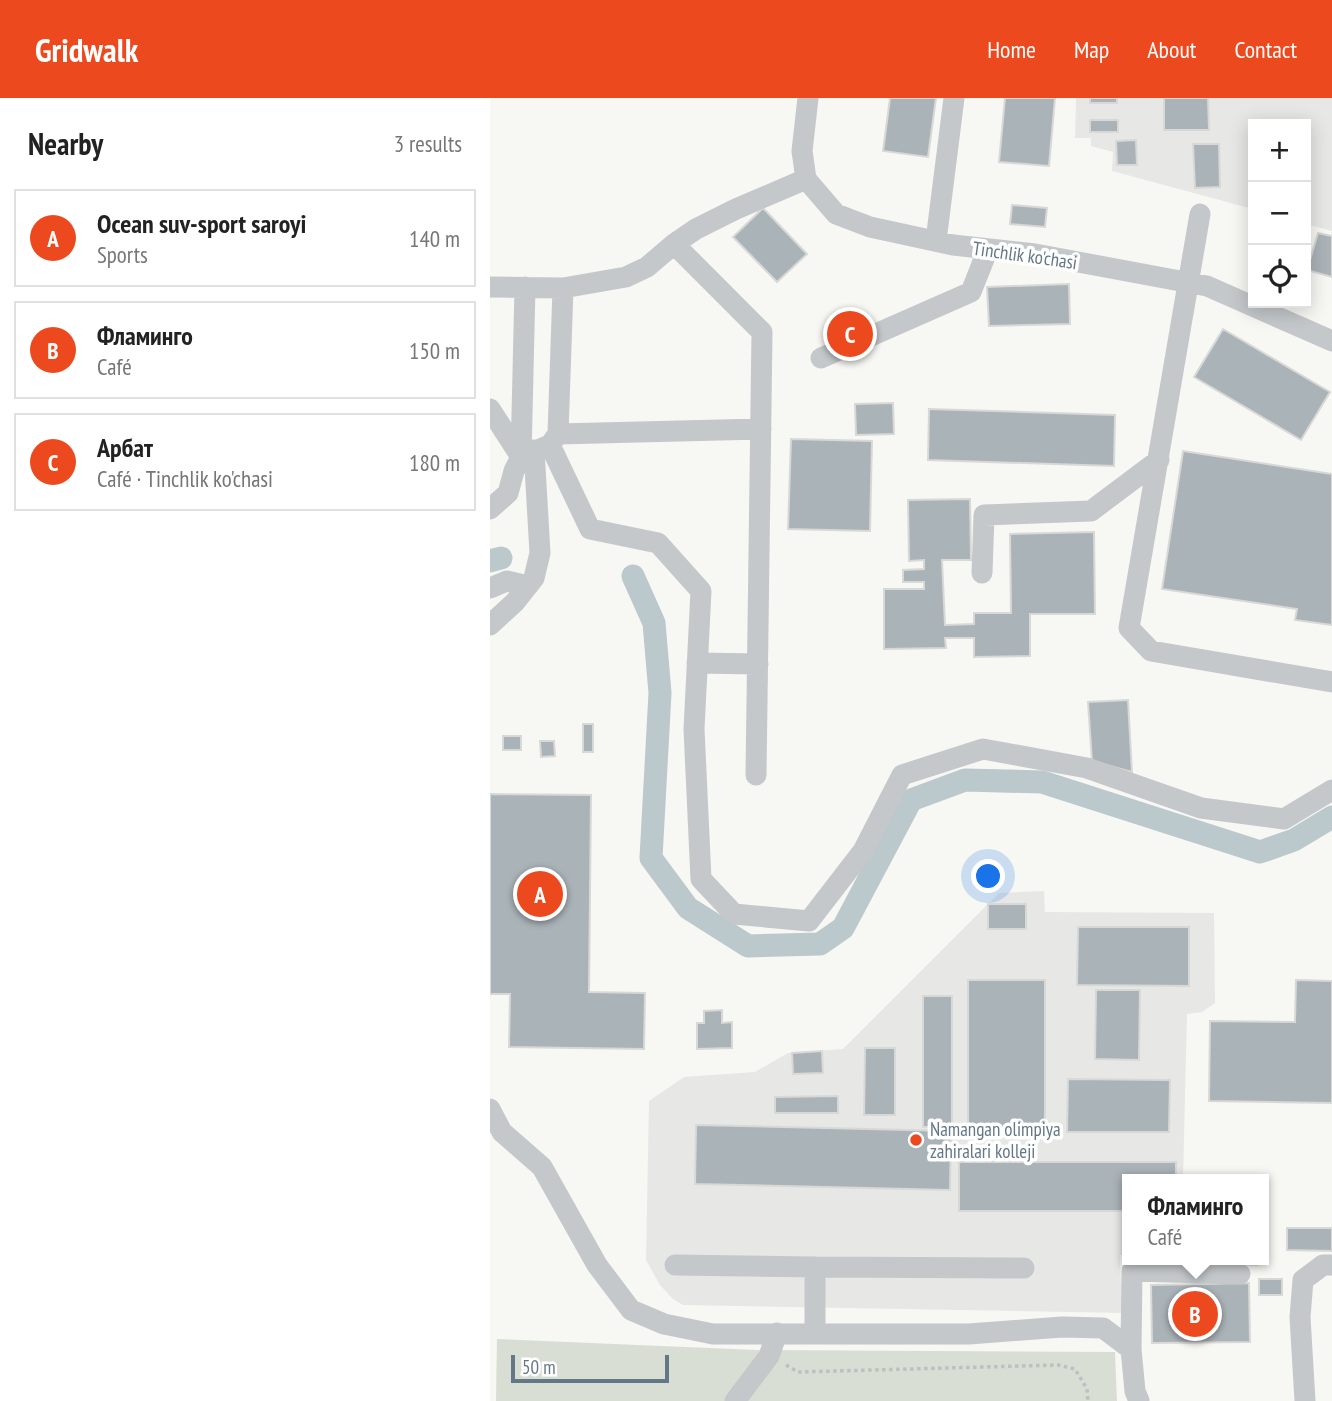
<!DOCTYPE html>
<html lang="en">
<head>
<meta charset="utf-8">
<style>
	:root { --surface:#fff; --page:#f6f6f6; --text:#222; --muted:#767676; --line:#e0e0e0; --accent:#ec491e }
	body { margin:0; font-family:"PT Sans Narrow",sans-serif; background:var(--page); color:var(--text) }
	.controls { position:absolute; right:21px; top:21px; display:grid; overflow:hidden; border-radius:0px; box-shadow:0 4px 18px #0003 }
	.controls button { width:63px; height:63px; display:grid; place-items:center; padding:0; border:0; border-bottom:2px solid var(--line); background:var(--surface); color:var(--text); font:35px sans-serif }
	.scale { position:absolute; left:21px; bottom:18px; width:158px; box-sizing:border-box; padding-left:7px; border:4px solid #647786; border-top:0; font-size:19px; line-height:24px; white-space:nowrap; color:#647786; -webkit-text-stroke:5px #fff; paint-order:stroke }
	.you { position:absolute; left:499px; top:779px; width:24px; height:24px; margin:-18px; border:5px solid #fff; border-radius:50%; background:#1a73e8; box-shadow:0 0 0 10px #1a73e833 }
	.badge { display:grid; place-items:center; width:46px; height:46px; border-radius:50%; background:var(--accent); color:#fff; font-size:23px; font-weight:700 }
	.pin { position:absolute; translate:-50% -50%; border:4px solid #fff; box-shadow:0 2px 7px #0006 }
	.popup { position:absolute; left:632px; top:1076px; width:147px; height:91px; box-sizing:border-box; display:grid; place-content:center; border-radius:0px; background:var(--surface); filter:drop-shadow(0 2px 5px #0005); font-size:23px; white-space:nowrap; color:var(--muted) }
	.popup b { font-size:26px; color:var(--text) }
	.popup::after { content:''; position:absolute; left:50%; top:100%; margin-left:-14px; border:14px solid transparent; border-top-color:var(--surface) }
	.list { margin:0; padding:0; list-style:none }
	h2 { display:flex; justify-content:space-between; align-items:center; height:91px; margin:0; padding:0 28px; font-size:30px }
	h2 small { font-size:23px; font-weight:400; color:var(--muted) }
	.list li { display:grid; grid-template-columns:46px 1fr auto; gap:21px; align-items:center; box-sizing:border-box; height:98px; margin:0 14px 14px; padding:0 14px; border:2px solid var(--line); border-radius:0px }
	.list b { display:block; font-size:26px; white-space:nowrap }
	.list p { margin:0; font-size:23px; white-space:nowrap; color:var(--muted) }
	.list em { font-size:23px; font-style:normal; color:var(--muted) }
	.icon { flex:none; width:38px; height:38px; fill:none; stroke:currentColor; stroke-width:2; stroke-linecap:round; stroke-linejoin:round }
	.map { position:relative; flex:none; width:842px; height:1303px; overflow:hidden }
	header { display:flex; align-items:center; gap:42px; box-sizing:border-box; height:98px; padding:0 35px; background:var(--accent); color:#fff }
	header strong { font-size:33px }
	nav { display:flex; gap:38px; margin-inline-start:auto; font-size:24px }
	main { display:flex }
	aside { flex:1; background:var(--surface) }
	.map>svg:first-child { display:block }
	.built { fill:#e7e8e6 }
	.green { fill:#d8ded4 }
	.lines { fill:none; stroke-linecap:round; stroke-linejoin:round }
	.canal { stroke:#bbc8cc; stroke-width:23 }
	.building { fill:#aab3b8; stroke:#d8d8d6; stroke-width:2 }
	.path { stroke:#bdc0c2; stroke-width:3.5; stroke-dasharray:3.5 3.5; stroke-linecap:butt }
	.minor { stroke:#c4c8cb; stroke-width:21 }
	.poi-dot { fill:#ec491e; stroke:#fff; stroke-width:2.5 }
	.labels { text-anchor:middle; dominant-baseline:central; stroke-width:7; stroke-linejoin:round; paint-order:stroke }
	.street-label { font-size:19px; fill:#647786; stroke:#fff }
	.poi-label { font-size:19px; fill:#647786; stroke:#fff; text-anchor:start }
</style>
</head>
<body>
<header>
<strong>Gridwalk</strong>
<nav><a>Home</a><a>Map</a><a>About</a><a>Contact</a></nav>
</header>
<main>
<aside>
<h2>Nearby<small>3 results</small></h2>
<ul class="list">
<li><span class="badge">A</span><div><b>Ocean suv-sport saroyi</b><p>Sports</p></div><em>140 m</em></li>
<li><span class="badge">B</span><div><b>Фламинго</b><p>Café</p></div><em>150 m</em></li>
<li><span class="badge">C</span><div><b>Арбат</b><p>Café · Tinchlik ko'chasi</p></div><em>180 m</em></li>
</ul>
</aside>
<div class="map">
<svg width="842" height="1303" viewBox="0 0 842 1303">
	<rect width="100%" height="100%" fill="#f7f7f3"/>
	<path class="built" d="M586,0H842V133L816,126V26H763V111L622,73L623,54L601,48V40H585Z
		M554,793L555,814L724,815L725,905L712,914L697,916L693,1081H637V1157H630L632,1215L193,1207L183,1201L170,1187L156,1162L159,1003L194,979L265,974L298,955L353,951L509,795Z"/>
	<path class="green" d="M7,1241L266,1252L625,1254L627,1303H6Z"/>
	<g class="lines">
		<path class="canal" d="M0,463L11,460
			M143,478L164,525L170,595L161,760L198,810L258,848L330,846L353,830L421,702L475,682L552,684L770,754L804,742L842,719"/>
	</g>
	<path class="building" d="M400,0H446L438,59L393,53Z
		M515,0H565L559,68L509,64Z
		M600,0H627V5H600Z
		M674,0H718L719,32H674Z
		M600,22H628V34H600Z
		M646,42L647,67H627L626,43Z
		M703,46H729L730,89L705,90Z
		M522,107L557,110L555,129L520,126Z
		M273,110L317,156L287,184L243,139Z
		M828,135L842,138V179L817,172Z
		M579,186L580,226L499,228L497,189Z
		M733,231L840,294L811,342L704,279Z
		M403,305L404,336L366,337L365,306Z
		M439,311L625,317L624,368L438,362Z
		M301,341L382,343L380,433L298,431Z
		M693,353L842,376V527L805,522L807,511L672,491Z
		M480,401L481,462H452L455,527L484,526V515H521L520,436L604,434L605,516H540V558L484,559V540H455L456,550L394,551V491H434V484H413V472L434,471V462L419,463L418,402Z
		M638,602L642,674L602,663L598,604Z
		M93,626H103V654H93Z
		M13,638H31V652H13Z
		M50,643H64L65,658L51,659Z
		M0,696L101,697L99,894L155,895L154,951L19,949L20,896H0Z
		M498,806H536V831H498Z
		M588,829H699V888L587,887Z
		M478,882H555V1032H478Z
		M806,882L842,883V1005L719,1003L720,923L805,924Z
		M606,892H650L649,962L605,961Z
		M433,898H462V1028L433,1029Z
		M232,912V925L242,924V950L207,951V925H214V913Z
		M375,950H405V1017H374Z
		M332,953L333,975L303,976L302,955Z
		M578,981L680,982L679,1034H577Z
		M348,998V1015H285V999Z
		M206,1027L461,1033L460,1092L205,1086Z
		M469,1064H686V1081H637V1113H469Z
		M797,1130H842V1153L797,1152Z
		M659,1162H767V1167Z
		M769,1181H792V1197H769Z
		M759,1185L760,1244L662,1245L661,1187Z"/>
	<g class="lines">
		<path class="path" d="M296,1267L308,1274L568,1267L585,1271L597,1291L598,1303"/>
		<path class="minor" d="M318,0L312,53L316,81L346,116L380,129L463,147L545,156L717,188L842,243
			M710,116L639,530L661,553L842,584
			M446,143L464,0
			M184,146L272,234L266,677
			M0,189L73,190L136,179L157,169L184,146L206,131L246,111L316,81
			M331,260L481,194L498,151
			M0,311L31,359
			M68,336L271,331
			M60,347L100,431L168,445L211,493L204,631L211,781L244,816L319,823L373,753L412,677L493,651L597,670L711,710L794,721L842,692
			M31,359L35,189
			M0,411L18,395L24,373L31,359L60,347L68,336L73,190
			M492,475L494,417L601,413L669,362
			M0,490L17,483L38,488
			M0,527L25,504L44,480L50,455L44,352
			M207,565L268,566
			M0,1011L12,1034L52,1069L107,1167L141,1212L174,1226L223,1236H479L572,1229L613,1230L641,1251L645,1293L649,1303
			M185,1167L325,1169
			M325,1234V1169L534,1170
			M641,1251L642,1173L750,1176
			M245,1303L279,1258L287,1235
			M815,1303L810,1219L813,1182L833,1167H842"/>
	</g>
	<circle class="poi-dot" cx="426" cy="1042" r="7"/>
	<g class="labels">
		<g class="street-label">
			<text transform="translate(535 157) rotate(8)">Tinchlik ko'chasi</text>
		</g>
		<g class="poi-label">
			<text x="440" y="1031">Namangan olimpiya<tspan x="440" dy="22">zahiralari kolleji</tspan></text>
		</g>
	</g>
</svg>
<div class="controls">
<button>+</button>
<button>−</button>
<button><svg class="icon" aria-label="locate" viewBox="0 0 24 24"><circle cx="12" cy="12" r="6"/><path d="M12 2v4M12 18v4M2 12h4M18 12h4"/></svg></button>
</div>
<div class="scale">50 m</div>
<div class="you"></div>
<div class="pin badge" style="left:50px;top:796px">A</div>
<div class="pin badge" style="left:705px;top:1216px">B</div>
<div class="popup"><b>Фламинго</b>Café</div>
<div class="pin badge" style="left:360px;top:236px">C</div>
</div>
</main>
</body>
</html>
